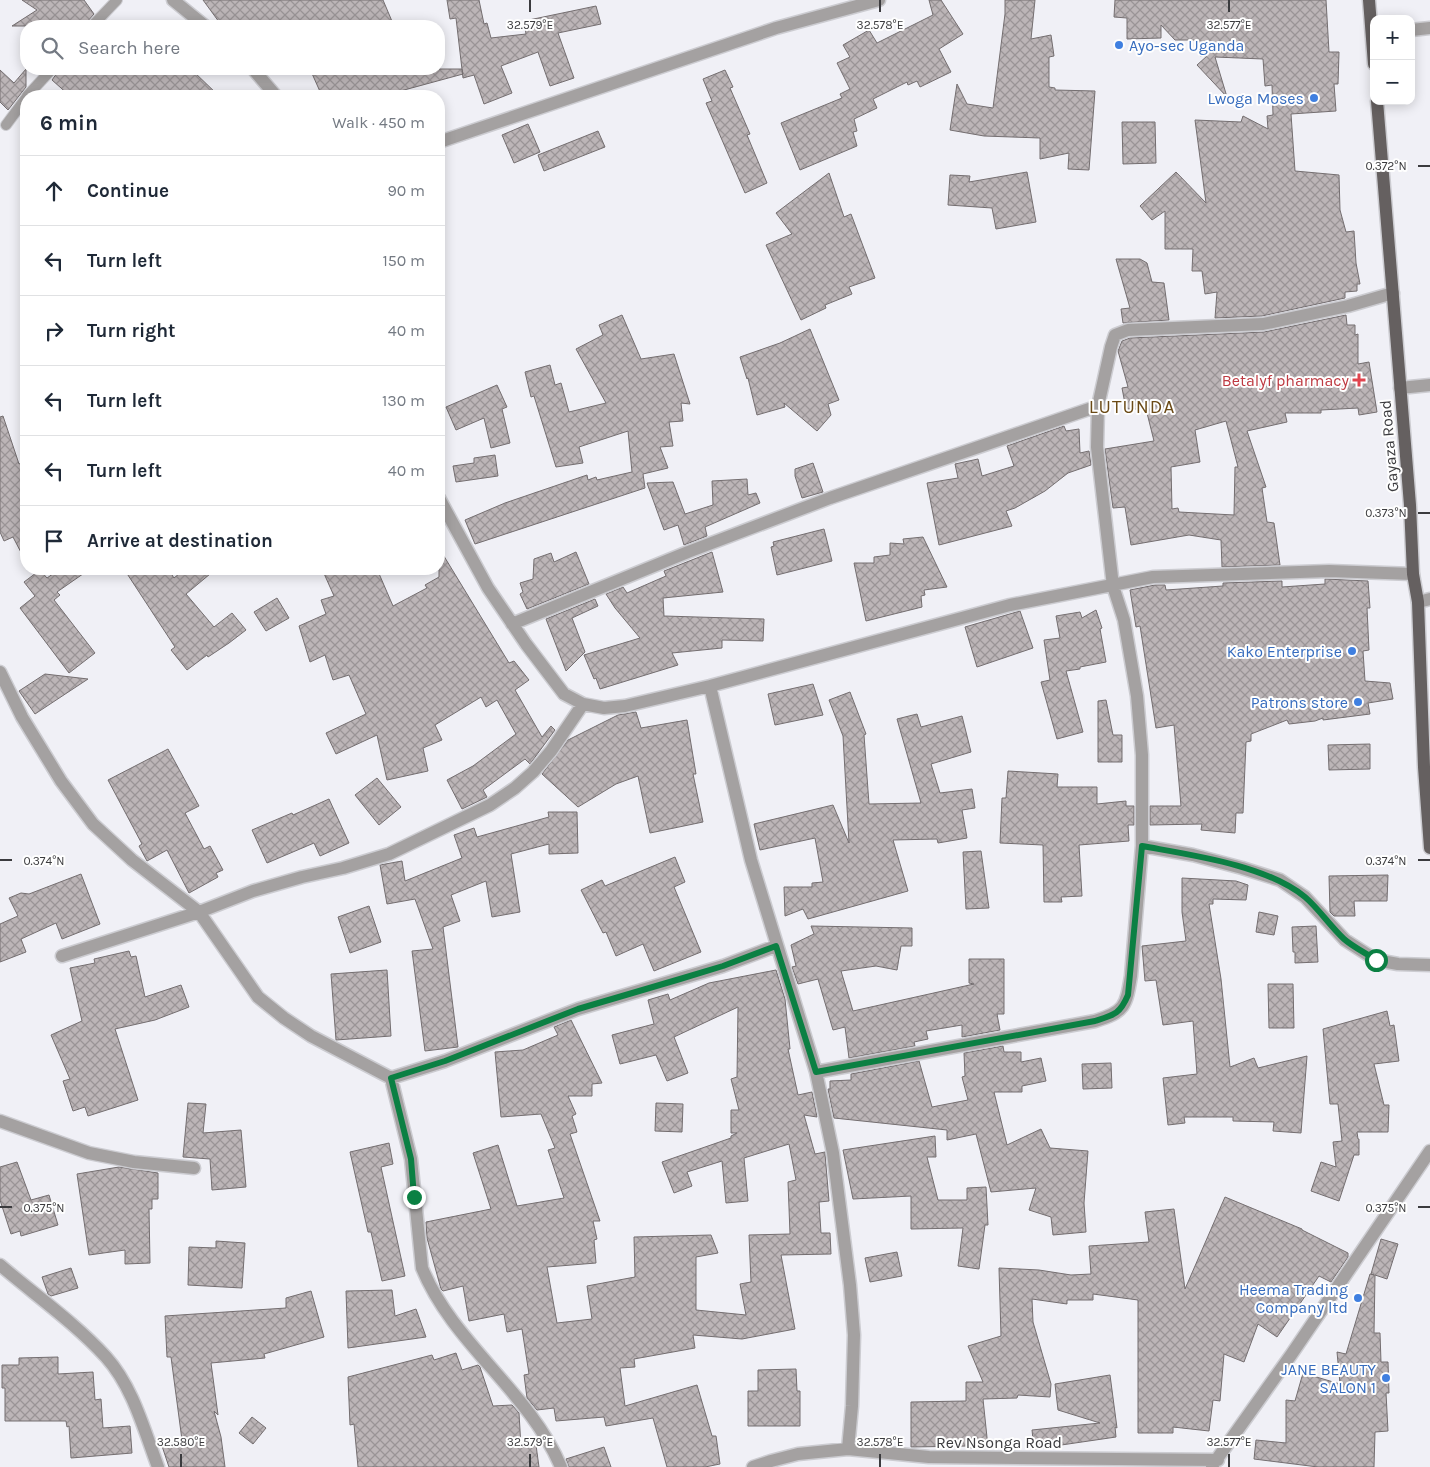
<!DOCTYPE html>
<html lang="en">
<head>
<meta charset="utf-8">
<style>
	:root { --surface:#fff; --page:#f6f6f7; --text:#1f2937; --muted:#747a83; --line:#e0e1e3 }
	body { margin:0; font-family:Karla,sans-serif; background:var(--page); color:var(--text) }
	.controls { position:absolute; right:15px; top:15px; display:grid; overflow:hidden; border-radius:10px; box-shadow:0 2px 12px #0003 }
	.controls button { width:45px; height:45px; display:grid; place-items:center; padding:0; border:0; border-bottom:1px solid var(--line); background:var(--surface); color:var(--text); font:25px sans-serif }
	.stop { position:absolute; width:15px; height:15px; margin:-11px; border:4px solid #0b8043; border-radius:50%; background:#fff }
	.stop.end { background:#0b8043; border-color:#fff; box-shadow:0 1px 5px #0008 }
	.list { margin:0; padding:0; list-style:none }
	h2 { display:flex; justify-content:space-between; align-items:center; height:65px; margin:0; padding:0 20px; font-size:21px }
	h2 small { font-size:16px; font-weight:400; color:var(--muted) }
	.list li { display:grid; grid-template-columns:32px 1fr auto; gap:15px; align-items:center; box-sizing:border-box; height:70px; padding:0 20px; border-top:1px solid var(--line) }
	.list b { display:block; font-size:19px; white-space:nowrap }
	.list em { font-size:16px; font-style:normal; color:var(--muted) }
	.icon { flex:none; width:28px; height:28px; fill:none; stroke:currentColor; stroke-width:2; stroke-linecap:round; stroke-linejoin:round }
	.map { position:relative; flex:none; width:1430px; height:1467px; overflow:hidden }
	.search { position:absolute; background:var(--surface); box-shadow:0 2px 12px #0003; left:20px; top:20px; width:425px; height:55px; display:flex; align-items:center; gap:12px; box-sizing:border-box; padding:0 18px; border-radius:20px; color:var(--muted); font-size:19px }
	.panel { position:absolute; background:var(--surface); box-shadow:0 2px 12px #0003; left:20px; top:90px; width:425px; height:485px; border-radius:20px }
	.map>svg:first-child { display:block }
	.building { fill:url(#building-cross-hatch); stroke:#746e70; fill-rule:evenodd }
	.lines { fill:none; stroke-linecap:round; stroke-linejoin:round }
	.service-casing { stroke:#ccccd1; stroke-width:12 }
	.minor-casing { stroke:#ccccd1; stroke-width:15 }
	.primary-casing { stroke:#ccccd1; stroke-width:15 }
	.service { stroke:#a4a1a1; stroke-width:10 }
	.minor { stroke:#a4a1a1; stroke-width:12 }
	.primary { stroke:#656060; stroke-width:12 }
	.route { stroke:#0b8043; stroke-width:6 }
	.ticks { fill:none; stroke:#3b3b3e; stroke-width:2 }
	.shop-dot { fill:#3f7fe0; stroke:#fefefe; stroke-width:2 }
	.health-dot { fill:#e0444e; stroke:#fefefe; stroke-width:2 }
	.labels { text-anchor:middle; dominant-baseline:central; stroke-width:4; stroke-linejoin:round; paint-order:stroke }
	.shop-label { font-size:16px; fill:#366cbe; stroke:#fefefe; text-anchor:end }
	.health-label { font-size:16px; fill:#be3a42; stroke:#fefefe; text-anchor:end }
	.street-label { font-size:16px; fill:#3b3b3e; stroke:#fefefe }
	.quarter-label { font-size:19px; letter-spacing:1px; fill:#6b4a16; stroke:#fefefe }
	.ticks-label { font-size:12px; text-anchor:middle; fill:#3b3b3e; stroke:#fefefe; stroke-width:4; stroke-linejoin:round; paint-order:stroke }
</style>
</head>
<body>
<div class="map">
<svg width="1430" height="1467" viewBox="0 0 1430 1467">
	<defs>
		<pattern id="building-cross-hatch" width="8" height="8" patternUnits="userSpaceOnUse" patternTransform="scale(1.25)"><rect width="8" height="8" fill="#bcb5b7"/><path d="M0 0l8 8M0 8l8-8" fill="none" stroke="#9a9496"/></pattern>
	</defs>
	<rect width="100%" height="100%" fill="#f0f0f6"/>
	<path class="building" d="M22,0H84L94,14L87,22L85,26H12L37,10Z
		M203,0H383L394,26H222Z
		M447,0H479L484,24L487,23L491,38L526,34L524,21L596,6L601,24L558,33L574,78L550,86L538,52L501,66L512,93L484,104L474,75L463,78L456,18L450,19Z
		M929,0H941L963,34L939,49L951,72L920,87L917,81L908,85L907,82L873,99L877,108L854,119L857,131L853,132L857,146L800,170L781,123L842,98L840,94L850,89L837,63L850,57L843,45L869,30L877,43L933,15Z
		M1005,0H1035L1031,39L1051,35L1054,56L1049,57V87L1055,88V90L1095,91L1089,170L1068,169L1069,153L1040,159V138L984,136L950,130L957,84L967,104L993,108L1005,14Z
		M1115,0H1326L1329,52H1339L1338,84H1334L1336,111L1291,114L1295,171L1339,175L1340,210L1346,232L1354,231L1356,263L1360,284H1357V291L1345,292V298L1262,316L1215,318L1217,292L1205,294L1202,271H1192L1193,249H1165V211L1152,220L1140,206L1176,172L1206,203L1195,120L1241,122L1243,116L1268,129L1267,116L1273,115L1272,85L1265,86L1263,59L1215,57L1227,97L1197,65L1207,56H1200L1195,40H1175L1161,25V38L1127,39V18L1114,17Z
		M26,69V87L8,110L0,102V70L14,83Z
		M59,69H191L219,96H70L52,80L57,73Z
		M310,69H462L463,74L382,96H322Z
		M725,70L733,87L730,88L750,134L747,135L767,183L745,193L706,103L712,101L703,79Z
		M1122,122H1155L1156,163L1123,164Z
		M528,124L540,152L514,163L502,135Z
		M598,131L605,147L544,171L538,155Z
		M1027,172L1036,222L996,229L992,208L948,205L950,175L970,176L969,182Z
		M829,173L844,217L851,214L875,278L849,287L852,294L825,305L826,308L801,320L766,245L792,234L776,213Z
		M1116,259H1140L1147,263L1152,282L1164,283L1169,320L1123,323L1121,309L1130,308Z
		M622,315L641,359L674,354L690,404L681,403L683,421L669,422L673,446L660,447L668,468L643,474L645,488L475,544L465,520L505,503L587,475L588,480L596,477L597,480L632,472L628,431L579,447L583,463L556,467L534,396L531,397L525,372L550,365L555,385L561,383L569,412L606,403L576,349L603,335L599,325Z
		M1346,315L1347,325H1355V335L1358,334V364L1369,362L1377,412L1359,415L1358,408L1321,410V413H1285L1287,422L1247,431L1266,487L1262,488L1267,522L1274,523L1280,565L1222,567L1221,540L1189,535L1131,545L1125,507L1113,508L1105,449L1154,441L1146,409H1126L1122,388L1128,387L1118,351L1122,341L1130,338L1264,332ZM1226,421L1238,467H1235L1234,515L1179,512L1178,508L1172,509L1171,467L1200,462L1195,430Z
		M810,329L839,400L828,404L831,415L817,431L784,403L785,407L757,415L748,378L747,379L740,357L780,343Z
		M497,385L507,407L502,409L510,443L491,448L484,418L456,430L446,407Z
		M3,416L19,464L26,461V562L13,537L4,541L0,532V417Z
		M1064,426L1066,431L1079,429L1080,453L1089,451L1091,465L1068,473L1045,491L1015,508L1006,511L1012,526L939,545L927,483L958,478L955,464L978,459L982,476L1014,466L1007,446Z
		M495,455L498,476L456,482L453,466L474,463V458Z
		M813,463L823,492L802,498L795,476V469Z
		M747,479L748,495L756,493L760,503L705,527L707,536L684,545L678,525L664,530L647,483L673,482L685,514L713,505L712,481Z
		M824,529L832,561L777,575L771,547L774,546L773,542Z
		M923,537L947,587L924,590L925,595L921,596L922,607L866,621L854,563H874V557L890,555V543L904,544L903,539Z
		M439,548L509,663L514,661L529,680L515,690L542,737L551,726L555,730L530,764L525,759L483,790L487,797L462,809L447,780L473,766L516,734L497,700L486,707L481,697L435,725L442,740L423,748L428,771L387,780L377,735L336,754L326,733L366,714L349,675L333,680L325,655L310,662L299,626L326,614L321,600L334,596L322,569H377L393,606L427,588L425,585L439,577Z
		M576,552L589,584L527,609L520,594L523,592L520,583L533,579L534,559L551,553L554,562Z
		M712,552L723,592L663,598L664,616L764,619L763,641L722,640V648L672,653L678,665L600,689L596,678L594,679L584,655L640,638L615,608L606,594L623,587L627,593L666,576L664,571Z
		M60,569H90L57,592L60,595L54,600L95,653L69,673L20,608L35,596L24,582L40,570L47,578Z
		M124,569H168L174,578L185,569H216L186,594L214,627L232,613L246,630L229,643L208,657L207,655L187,670L171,650L175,647Z
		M1325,579L1368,581L1370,608H1367L1369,650L1363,651L1365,681L1390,683L1393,699L1368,703L1370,714L1323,720V718L1315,721L1289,724L1287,720L1251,734V741L1246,742L1243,813H1236L1235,833L1201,830L1202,824L1150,825V806H1181L1174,725L1156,728L1140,626L1136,627L1130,590L1155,585H1165L1166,590L1223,586V583L1282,581V587L1325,584Z
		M277,598L289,618L266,631L254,612Z
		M595,599L598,606L572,618L585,652L566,671L546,619Z
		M1096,610L1102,628L1100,629L1106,662L1080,667V669L1066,671L1083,732L1057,739L1041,682L1050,680L1044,640L1060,638L1056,616L1080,612L1082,618Z
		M1020,611L1033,648L977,667L965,627Z
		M45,674L88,679L35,714L19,691Z
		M813,684L823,715L775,725L768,694Z
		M850,692L866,734L864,735L869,804L921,803L897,719L917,714L921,727L962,716L971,752L931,764L940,793L972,789L975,808L962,810L967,838L938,843L937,839L893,840L908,891L808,919L803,909L785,916L784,887H812V883L823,882L815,838L760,850L754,824L833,805L849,843L843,736L829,700Z
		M1106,700L1113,735H1122V762H1098V701Z
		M636,712L641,728L687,720L696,774H693L703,822L650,833L638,776L616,784L578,807L542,774L568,740L618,715Z
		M1370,744V769L1329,770L1328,745Z
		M168,749L199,806L185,813L204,849L210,846L223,870L216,873L218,877L189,893L167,850L147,861L139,846L142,844L108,780Z
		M1008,771L1058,774L1057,787H1097V804L1126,801V806H1134V825H1128L1129,841L1079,845L1082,896L1061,897L1062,902H1044L1043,845L1000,843L1002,798H1006Z
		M377,778L401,807L379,825L355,795Z
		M329,799L349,843L320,856L314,843L267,863L252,830L292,813L293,815Z
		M548,812H577L578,853L549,854V844L511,854L520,912L492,917L486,881L451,895L460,921L443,927L458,1047L425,1051L412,951L433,949L415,899L387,904L380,865L402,861L405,881L462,858L454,835L474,828L477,837L549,817Z
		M981,851L989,908L966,909L963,852Z
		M675,857L685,882L674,887L701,952L654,971L643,944L616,956L606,932L603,933L581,890L602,880L605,886Z
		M81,874L100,924L62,939L56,923L21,939L26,952L0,962V924L18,916L9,898L21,893L29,894Z
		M1388,875L1387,901H1354L1355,916H1334L1330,912L1329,876Z
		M1182,878L1236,881L1248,885L1246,900L1213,899V904H1209L1221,979L1230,1067L1254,1058L1258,1068L1307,1056L1301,1133L1273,1131L1274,1122L1233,1121V1117H1184L1185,1123L1168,1125L1163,1078L1197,1074L1193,1021L1163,1025L1156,980L1145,981L1142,946L1186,941L1182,912Z
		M369,906L381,942L350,953L338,917Z
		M1259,912L1278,916L1274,935L1256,932Z
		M811,926L912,928V946H901L897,970L876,966L841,971L853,1011L974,984L969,983V959H1004V1014H997L1000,1030L962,1037V1025L926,1031L928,1039L914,1042L915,1046L849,1058L845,1027L833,1030L818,979L798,984L792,967L796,966L791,945L814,934Z
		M1316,926L1318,962L1295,963V952H1293L1292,927Z
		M129,951L131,957L136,956L145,997L181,985L189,1007L155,1020L115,1029L138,1100L88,1116L85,1107L73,1111L63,1081L70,1079L51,1035L82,1021L70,968L95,963L94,959Z
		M387,970L391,1036L336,1040L331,974Z
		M776,970L785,999L790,1049H788L798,1095L812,1092L817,1117L804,1115L815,1154L825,1152V1154L829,1201L819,1202L821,1233H830L831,1254L781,1255L795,1329L742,1339L693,1335L695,1348L634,1359L635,1367L620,1368L625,1406L697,1385L712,1436H716L720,1464L705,1467H667L653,1418L606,1426L604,1417L556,1421L554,1408L537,1410L527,1398L524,1375L529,1374L522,1329L507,1332L504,1314L469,1321L463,1286L443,1291L441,1289L427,1238L426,1222L491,1209L473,1153L498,1145L517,1206L564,1198L548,1150L555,1148L541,1114L501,1117L495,1052L523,1050L558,1035L554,1027L571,1020L602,1083L592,1084V1096H568L576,1114L572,1116L577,1132L570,1134L600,1221H593L597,1239L594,1240L596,1263L547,1267L557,1323L592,1319L587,1286L635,1277L634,1237L711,1235L718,1253L696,1257V1310L746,1315L740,1284L751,1282L749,1235L790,1234L788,1182L796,1180L789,1144L744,1158L748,1201L726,1203L722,1161L687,1172L692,1186L674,1193L662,1162L731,1138V1136L737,1133H731V1110H739L731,1079L737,1077L738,1007L674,1037L688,1073L667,1081L656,1055L620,1064L612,1035L654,1024L648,1000L668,994L670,1000L709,983Z
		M1268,984H1293L1294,1028H1269Z
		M1387,1011L1390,1026L1394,1025L1399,1061L1374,1064L1384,1105H1389L1388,1132H1357L1358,1139H1359V1155H1354L1339,1201L1311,1191L1321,1162L1336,1167L1333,1142L1342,1141L1338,1104H1330L1323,1029Z
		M1003,1046L1004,1052H1021V1062L1041,1058L1046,1081L1022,1086V1092H994L1007,1145L1041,1129L1050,1148L1088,1151L1084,1203L1086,1232L1053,1235L1051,1217L1029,1210L1036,1188L991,1192L976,1134L947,1140V1130L834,1118L828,1089H830V1081L851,1080V1074L919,1061L932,1107L968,1100L962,1077L965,1076L964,1053Z
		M1111,1063L1112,1088L1083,1089L1082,1064Z
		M188,1103L206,1104L203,1133L241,1130L246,1187L212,1190L210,1159L183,1157Z
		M656,1103L683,1104L682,1132L655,1131Z
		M935,1136L936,1157H927L938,1200H967V1188L986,1187L988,1225H985L979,1269L958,1266L963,1228L911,1229V1196L853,1199L843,1150Z
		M389,1143L393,1164L381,1167L405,1276L382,1281L371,1232H368L350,1152Z
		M17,1162L31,1200L49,1195L58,1225L21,1236L20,1231L11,1234L0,1200V1167Z
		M119,1167L158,1173V1199H152V1209H149L150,1263L125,1264V1250L89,1255L77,1174Z
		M1225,1197L1302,1229V1230L1348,1253V1257L1331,1282L1319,1276L1277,1337L1258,1324L1244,1362L1224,1354L1220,1401L1213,1400L1209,1431L1173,1427V1433H1138V1300L1093,1294V1300H1067V1304L1032,1299L1033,1322L1051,1384L1050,1397L1018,1395L1017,1398L983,1399L988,1447L968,1448V1446L911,1447V1402L966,1401V1382H983L968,1346L1001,1336L999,1268L1039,1270L1071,1275L1091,1274L1089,1246L1149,1242L1145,1212L1174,1209L1185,1289Z
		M1381,1239L1398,1244L1387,1279L1375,1275L1374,1333H1380L1381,1362H1388L1389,1393H1386L1388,1431L1375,1432L1374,1467H1318L1254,1459L1256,1440L1286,1443V1400L1295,1401L1303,1373L1340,1384L1337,1352L1346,1354L1370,1274L1374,1275L1371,1274Z
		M216,1241L245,1243L242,1288L188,1285L189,1247L216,1248Z
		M897,1252L902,1276L870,1282L865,1258Z
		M71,1268L78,1288L51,1296L48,1294L42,1277Z
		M392,1290L395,1316L416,1309L426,1337L348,1348L346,1291Z
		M311,1291L324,1337L264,1354L265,1358L211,1363L218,1415L214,1411L221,1437L225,1467H169L162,1446L182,1440L171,1357H167L165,1316L286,1308V1298Z
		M456,1353L462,1370L478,1365L480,1367L493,1406L512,1405L519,1413L521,1447L536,1445L539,1467H358L354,1424L350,1425L348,1377L432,1355L434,1360Z
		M58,1357V1374L93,1372L95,1400L101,1399L103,1428L130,1426L132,1453L71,1458L69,1426L67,1427L66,1421H5V1388H2V1365H19V1358Z
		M796,1369L797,1391H800V1426H748V1391H758V1370Z
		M1110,1375L1117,1428L1115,1427L1116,1437L1034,1449L1032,1430L1100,1423L1058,1410L1055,1384Z
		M252,1417L266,1428L253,1444L239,1433Z
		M604,1447L611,1467H569L566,1459Z"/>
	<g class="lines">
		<g class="service-casing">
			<path id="service" d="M92,26L117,0
				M27,96L52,69
				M6,125L26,98"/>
		</g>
		<g class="minor-casing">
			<path id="minor" d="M173,0L205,26
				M1411,30L1430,28
				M253,69L276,96
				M439,142L776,28L879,0
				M1400,388L1430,385
				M439,498L488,588L526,644L564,694L583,704L604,708L625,706L710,686L1010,605L1153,577L1329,571L1413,574
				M1418,602L1430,599
				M512,624L688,552L830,498L1098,406
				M0,672L22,717L61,781L93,824L132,860L199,912L258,997L284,1018L311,1036L391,1078L445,1061L578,1009L723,966L776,946
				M710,686L751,860L816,1072L833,1153L850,1285L854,1335L852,1406L848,1449
				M1142,846L1193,855L1242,868L1280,880L1305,897L1345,940L1376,960L1398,964L1430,965
				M62,956L199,912L253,891L302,877L343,868L389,854L451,824L490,805L515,788L533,772L551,751L583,704
				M816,1072L1095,1021C1125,1012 1126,1006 1131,976L1142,846V755L1137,696L1124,620L1113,586L1097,447L1098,406L1111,347L1115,335L1128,330L1263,324L1348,306L1393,293
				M391,1078L411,1159L422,1268C453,1344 529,1391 561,1467
				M0,1121L89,1153L134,1162L194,1168
				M0,1265C35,1295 75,1323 106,1357C133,1387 144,1430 158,1467
				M1212,1466L1291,1355L1430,1151
				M753,1467L771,1461L798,1454L848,1449L929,1457L1218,1460"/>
		</g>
		<g class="primary-casing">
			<path id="primary" d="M1369,0L1374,64
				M1377,101L1410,505L1413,574L1418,602L1424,767L1430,848"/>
		</g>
		<use href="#service" class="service"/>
		<use href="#minor" class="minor"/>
		<use href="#primary" class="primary"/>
	</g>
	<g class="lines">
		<path class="route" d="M414,1197L411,1159L391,1078L445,1061L578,1009L680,979L723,966L776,946L816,1072L1095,1021C1114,1015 1120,1014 1128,995L1142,846C1191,855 1266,865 1305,897C1319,909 1330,926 1344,939C1353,947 1366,953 1376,960"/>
	</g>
	<path class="ticks" d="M530,0V12M880,0V12M1229,0V12M1418,166H1430M1418,513H1430M0,860H12M1418,860H1430M0,1207H12M1418,1207H1430M181,1454V1467M530,1454V1467M880,1454V1467M1229,1454V1467"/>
	<g class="shop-dot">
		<circle cx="1119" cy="45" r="5"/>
		<circle cx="1314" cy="98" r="5"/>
		<circle cx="1352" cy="651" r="5"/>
		<circle cx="1358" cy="702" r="5"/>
		<circle cx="1358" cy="1298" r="5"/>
		<circle cx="1386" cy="1378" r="5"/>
	</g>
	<path class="health-dot" d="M1356.5 372.5h5v5h5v5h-5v5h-5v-5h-5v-5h5z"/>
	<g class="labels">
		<g class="shop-label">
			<text x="1129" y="45" text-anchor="start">Ayo-sec Uganda</text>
			<text x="1304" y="98">Lwoga Moses</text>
			<text x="1342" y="651">Kako Enterprise</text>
			<text x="1348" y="702">Patrons store</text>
			<text x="1348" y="1289">Heema Trading<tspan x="1348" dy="18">Company ltd</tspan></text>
			<text x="1376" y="1369">JANE BEAUTY<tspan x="1376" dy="18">SALON 1</tspan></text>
		</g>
		<g class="health-label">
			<text x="1349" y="380">Betalyf pharmacy</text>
		</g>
		<g class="street-label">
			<text transform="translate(1389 446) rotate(-95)">Gayaza Road</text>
			<text x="999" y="1442">Rev Nsonga Road</text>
		</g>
		<g class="quarter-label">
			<text x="1132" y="407">LUTUNDA</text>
		</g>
	</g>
	<g class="ticks-label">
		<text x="530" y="29">32.579°E</text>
		<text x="880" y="29">32.578°E</text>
		<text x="1229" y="29">32.577°E</text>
		<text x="1386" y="170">0.372°N</text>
		<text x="1386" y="517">0.373°N</text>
		<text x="1386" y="865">0.374°N</text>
		<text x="44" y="865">0.374°N</text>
		<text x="1386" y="1212">0.375°N</text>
		<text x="44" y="1212">0.375°N</text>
		<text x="181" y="1446">32.580°E</text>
		<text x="530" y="1446">32.579°E</text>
		<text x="880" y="1446">32.578°E</text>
		<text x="1229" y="1446">32.577°E</text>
	</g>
</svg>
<div class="controls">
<button>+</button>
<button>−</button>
</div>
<div class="stop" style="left:1376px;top:960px"></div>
<div class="stop end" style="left:414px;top:1197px"></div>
<div class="search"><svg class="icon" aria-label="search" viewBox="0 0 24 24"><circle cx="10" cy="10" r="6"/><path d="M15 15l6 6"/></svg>Search here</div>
<section class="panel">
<h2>6 min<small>Walk · 450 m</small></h2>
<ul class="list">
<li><svg class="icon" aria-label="ahead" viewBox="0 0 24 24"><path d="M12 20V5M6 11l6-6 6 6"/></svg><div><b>Continue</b></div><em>90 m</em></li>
<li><svg class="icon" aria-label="left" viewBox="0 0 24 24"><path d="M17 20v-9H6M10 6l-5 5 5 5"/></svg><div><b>Turn left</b></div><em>150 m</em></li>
<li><svg class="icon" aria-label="right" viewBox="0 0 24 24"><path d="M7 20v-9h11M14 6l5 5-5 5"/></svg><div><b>Turn right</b></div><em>40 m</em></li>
<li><svg class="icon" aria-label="left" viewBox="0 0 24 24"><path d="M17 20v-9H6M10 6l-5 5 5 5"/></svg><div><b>Turn left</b></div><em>130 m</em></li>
<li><svg class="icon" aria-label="left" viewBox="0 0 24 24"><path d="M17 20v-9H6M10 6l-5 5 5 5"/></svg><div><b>Turn left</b></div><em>40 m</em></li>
<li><svg class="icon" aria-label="arrive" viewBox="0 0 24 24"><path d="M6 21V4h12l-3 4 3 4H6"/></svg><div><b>Arrive at destination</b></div></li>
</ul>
</section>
</div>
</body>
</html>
